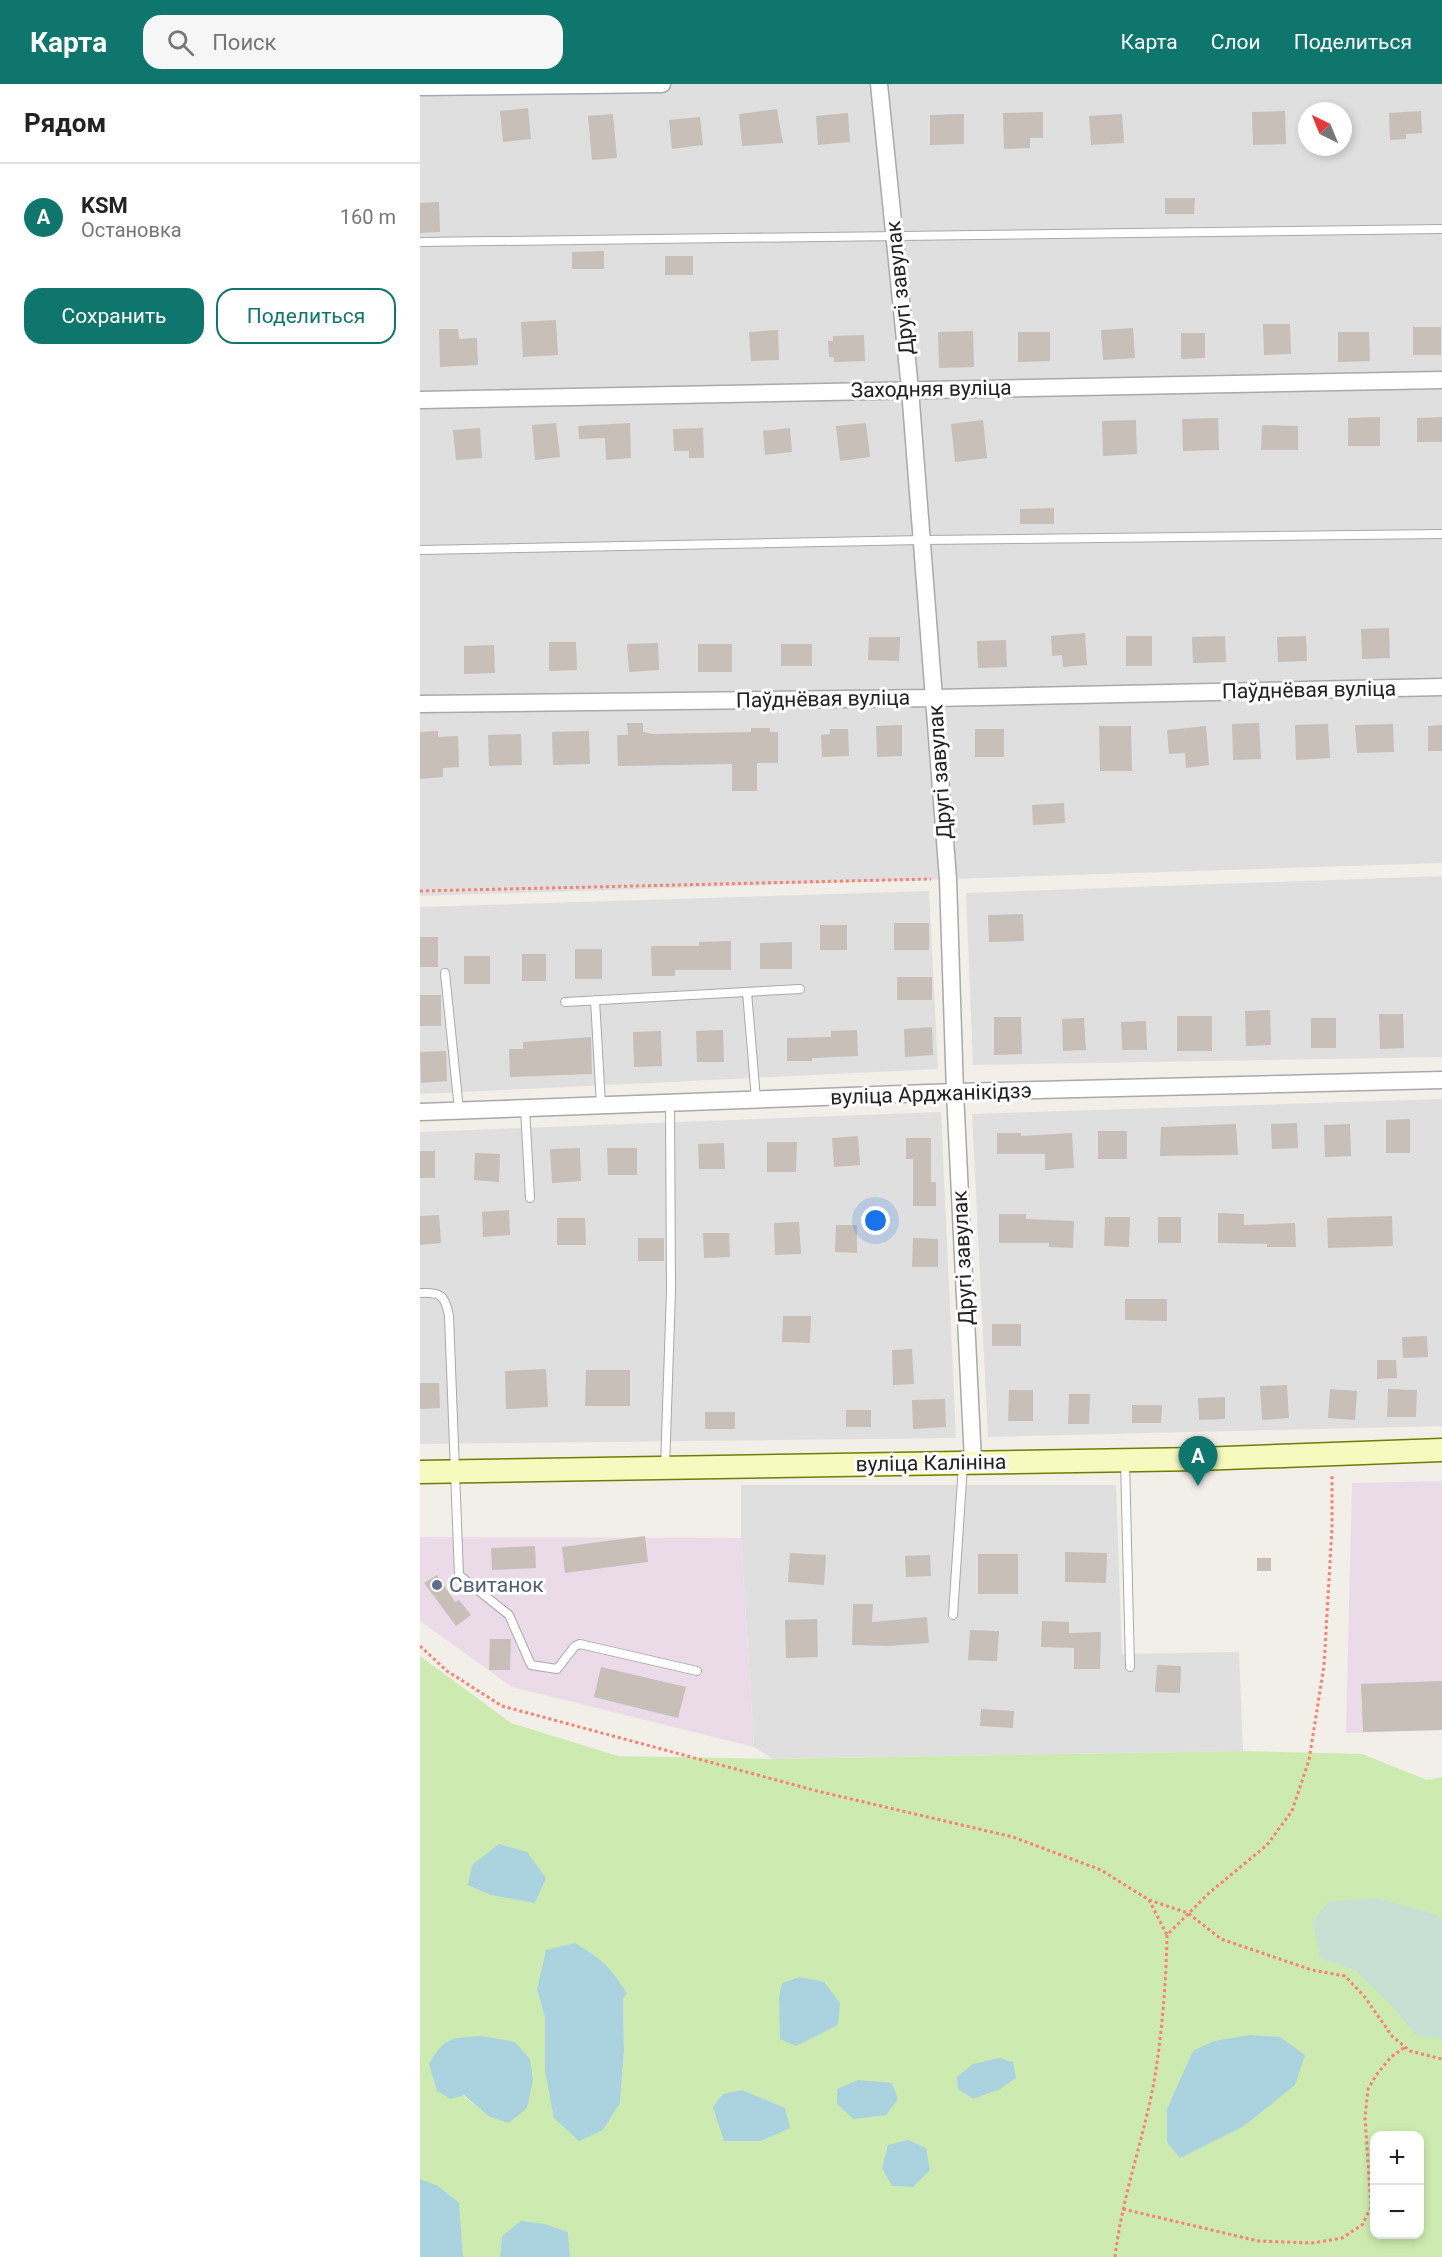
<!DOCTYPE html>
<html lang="ru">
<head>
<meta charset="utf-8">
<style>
	:root { --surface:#fff; --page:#f6f6f6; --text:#222; --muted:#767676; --line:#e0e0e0; --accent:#0f766e }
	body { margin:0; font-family:Roboto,sans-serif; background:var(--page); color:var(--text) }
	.controls { position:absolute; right:18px; bottom:18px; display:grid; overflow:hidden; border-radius:12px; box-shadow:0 3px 9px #0003 }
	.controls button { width:54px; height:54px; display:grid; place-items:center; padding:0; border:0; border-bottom:2px solid var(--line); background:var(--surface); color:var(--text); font:30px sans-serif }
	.compass { position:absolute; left:878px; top:18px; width:54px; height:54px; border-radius:50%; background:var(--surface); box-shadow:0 3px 9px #0003; rotate:317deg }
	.you { position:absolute; left:456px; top:1137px; width:21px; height:21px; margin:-15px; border:4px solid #fff; border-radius:50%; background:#1a73e8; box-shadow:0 0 0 9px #1a73e833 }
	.badge { display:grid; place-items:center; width:39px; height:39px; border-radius:50%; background:var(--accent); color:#fff; font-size:20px; font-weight:700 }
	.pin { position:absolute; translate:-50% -50px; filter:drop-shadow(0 2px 3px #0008) }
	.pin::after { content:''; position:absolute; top:32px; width:21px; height:18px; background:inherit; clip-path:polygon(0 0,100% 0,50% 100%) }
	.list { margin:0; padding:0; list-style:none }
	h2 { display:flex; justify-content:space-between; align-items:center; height:78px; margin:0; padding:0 24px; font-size:26px }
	h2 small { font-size:20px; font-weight:400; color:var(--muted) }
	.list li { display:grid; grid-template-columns:39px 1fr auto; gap:18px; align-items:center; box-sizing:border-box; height:108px; padding:0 24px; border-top:2px solid var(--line) }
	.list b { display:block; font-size:22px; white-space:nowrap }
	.list p { margin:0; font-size:20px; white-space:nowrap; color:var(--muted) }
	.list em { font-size:20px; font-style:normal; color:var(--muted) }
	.actions { display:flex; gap:12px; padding:18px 24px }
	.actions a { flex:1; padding:14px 0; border:2px solid var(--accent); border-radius:18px; text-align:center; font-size:21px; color:var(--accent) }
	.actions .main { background:var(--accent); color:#fff }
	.icon { flex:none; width:33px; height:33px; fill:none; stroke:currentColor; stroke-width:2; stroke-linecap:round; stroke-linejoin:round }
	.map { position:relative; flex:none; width:1022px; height:2173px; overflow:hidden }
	header { display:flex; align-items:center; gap:36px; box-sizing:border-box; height:84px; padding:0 30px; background:var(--accent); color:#fff }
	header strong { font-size:28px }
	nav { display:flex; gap:33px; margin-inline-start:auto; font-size:21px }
	.search { width:420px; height:54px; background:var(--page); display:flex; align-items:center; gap:15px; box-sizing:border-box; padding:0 21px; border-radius:18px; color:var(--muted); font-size:22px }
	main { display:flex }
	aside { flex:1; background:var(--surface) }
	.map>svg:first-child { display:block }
	.residential { fill:#e0dfdf; fill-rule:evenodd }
	.industrial { fill:#ebdbe8 }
	.grass { fill:#cdebb0; fill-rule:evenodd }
	.wetland { fill:#c6e0d4 }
	.water { fill:#aad3df }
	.building { fill:#c7bfb8 }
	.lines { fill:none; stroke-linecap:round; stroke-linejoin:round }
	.lane-casing { stroke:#a9a9a9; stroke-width:10 }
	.street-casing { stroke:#a9a9a9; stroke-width:19 }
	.secondary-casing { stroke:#707d05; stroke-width:25 }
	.path { stroke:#fa8072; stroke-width:3; stroke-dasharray:3 3; stroke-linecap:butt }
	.lane { stroke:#fff; stroke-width:8 }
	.street { stroke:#fff; stroke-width:16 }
	.secondary { stroke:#f7fabf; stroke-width:22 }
	.service-dot { fill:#5c6f8a; stroke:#fff; stroke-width:2 }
	.labels { text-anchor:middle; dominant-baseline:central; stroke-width:6; stroke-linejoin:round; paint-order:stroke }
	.street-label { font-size:21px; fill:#222; stroke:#fff }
	.service-label { font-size:21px; fill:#4e5e75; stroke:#fff; text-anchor:start }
</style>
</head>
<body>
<header>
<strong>Карта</strong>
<div class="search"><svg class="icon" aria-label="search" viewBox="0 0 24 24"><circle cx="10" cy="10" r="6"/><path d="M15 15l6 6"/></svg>Поиск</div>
<nav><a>Карта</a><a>Слои</a><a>Поделиться</a></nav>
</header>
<main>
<aside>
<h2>Рядом<small></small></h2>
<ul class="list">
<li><span class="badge">A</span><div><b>KSM</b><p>Остановка</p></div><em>160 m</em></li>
</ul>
<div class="actions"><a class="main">Сохранить</a><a>Поделиться</a></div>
</aside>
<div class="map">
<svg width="1022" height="2173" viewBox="0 0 1022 2173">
	<rect width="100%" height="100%" fill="#f2efe9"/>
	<path class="residential" d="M0,0H1022V779L0,812ZM887,27H923V63H887Z
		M1022,792V973L553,981L546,809Z
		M509,807L518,985L0,1010V823Z
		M1022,1015V1342L568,1353L552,1030Z
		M521,1028L536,1354L0,1360V1048Z
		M321,1401H696L702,1570L819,1568L823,1667L353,1675L334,1663L321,1454Z"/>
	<path class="industrial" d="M1022,1397V1646L926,1649L932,1399Z
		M0,1453L321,1454L334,1663L92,1603L0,1537Z"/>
	<path class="grass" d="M0,1572L91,1639L198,1672L353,1675L823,1667L942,1670L1007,1696L1022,1693V2173H150L148,2148L82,2152L80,2173H43L38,2119L0,2095ZM155,1859L203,1914L204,1967L200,2019L125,1987V1934L117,1905L126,1867ZM18,1963L68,2032L43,2011ZM954,2052H1000V2150H954Z"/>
	<path class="wetland" d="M956,1814L1012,1829L1022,1834V1955L997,1952L971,1921L936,1887L900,1874L893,1838L908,1818Z"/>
	<path class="water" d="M79,1760L107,1768L126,1794L115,1819L71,1811L48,1801L52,1781Z
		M155,1859C178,1872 193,1885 207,1910L203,1914L204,1967L200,2019L183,2046L159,2057L134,2034L125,1987V1934L117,1905L126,1866Z
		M380,1893L404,1898L420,1919L418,1941L376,1962L360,1955L359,1913L362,1899Z
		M830,1951L860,1953L885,1971L875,2001L824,2042L760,2074L747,2058V2025L773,1967L794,1957Z
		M62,1952L95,1958L110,1975L113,1996L107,2024L89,2039L68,2032L44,2011L31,2015L17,2007L9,1980C25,1952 32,1954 62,1952Z
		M579,1974L593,1978L596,1994L580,2005L553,2015L538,2005L537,1993L553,1980Z
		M438,1996L472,1999L478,2015L466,2031L433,2035L417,2020V2005Z
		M322,2006L365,2024L370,2044L341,2057H304L293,2023L303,2010Z
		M488,2056L506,2064L510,2086L493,2103L472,2102L462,2084L468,2061Z
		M0,2095L18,2102L39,2119L43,2173H0Z
		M101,2137L124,2140L148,2148L150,2173H80L82,2152Z"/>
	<path class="building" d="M108,24L111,55L83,58L80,27Z
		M357,25L363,59L322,62L319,30Z
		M865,27L866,60L833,61L832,28Z
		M1001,27L1002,49L986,50V55L970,56L969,29Z
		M623,28V54H610V64L584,65L583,29Z
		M428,29L430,58L398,61L396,32Z
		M193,30L197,74L172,76L168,32Z
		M544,30V60L510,61V31Z
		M702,30L704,59L671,61L669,32Z
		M280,33L283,61L252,65L249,36Z
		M745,114H775L774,130H745Z
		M19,118L20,148L0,149V119Z
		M184,167V185H152V168Z
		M245,172H273V191H245Z
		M136,236L138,271L103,273L101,238Z
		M843,240H870L871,270L844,271Z
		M993,243H1021V271H993Z
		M713,244L715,274L683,276L681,246Z
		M19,245H38L39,255L57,254L58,281L20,283Z
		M358,246L359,276L331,277L329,248Z
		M553,247L554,283L519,284L518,248Z
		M598,248H630V277L598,278Z
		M918,248H949L950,277L918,278Z
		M761,249H785V274L761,275Z
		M444,251L445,277L414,278V273H409L408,257H413V252Z
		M960,333V362H928V334Z
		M1022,333V358H997V334Z
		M798,334L799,366L763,367L762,335Z
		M563,336L567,374L535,378L531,340Z
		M716,336L717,370L683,372L682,337Z
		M136,339L140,373L115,376L112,341Z
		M210,339L211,374L186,376L185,354L159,355L158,342Z
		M446,339L450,373L420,377L416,342Z
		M842,341L878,342V366H841Z
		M60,344L62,374L36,376L33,346Z
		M283,344L284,374H269V367H254L253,345Z
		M370,344L372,368L345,371L343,347Z
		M634,424V440H600V425Z
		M969,544L970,574L942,575L941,545Z
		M665,549L667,581L643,583L642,571L632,572L631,552Z
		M706,552H732V582H706Z
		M805,552L806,578L773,579L772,553Z
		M886,552L887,577L858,578L857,553Z
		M449,553H480L479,577L448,576Z
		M586,556L587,583L558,584L557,557Z
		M129,558H156L157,586L129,587Z
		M238,559L239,586L209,588L207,560Z
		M278,560H312V588H278Z
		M361,560H392V582H361Z
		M74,561L75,589L44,590V562Z
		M207,639H223V648L233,650L331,648V644H350V648H358V679H337V707H312V680L198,682L197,651H208Z
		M839,639L841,675L813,676L812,640Z
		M908,640L910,674L876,676L875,641Z
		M973,640L974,668L937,669L935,641Z
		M482,641V672L457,673L456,642Z
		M1022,641V667H1008V642Z
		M679,642H711L712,687H680Z
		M786,642L789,681L766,684L765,669L749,670L747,646Z
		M410,645H428L429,672L402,673L401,651L410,650Z
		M555,645H584V673H555Z
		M18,647V653L38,652L39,683L23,684V693L0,695V648Z
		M169,647L170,680L133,681L132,648Z
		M101,650L102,681L69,682L68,651Z
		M644,719L645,739L613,741L612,721Z
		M603,830L604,857L569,858L568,831Z
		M474,839H509V866H474Z
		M400,841H427V866H400Z
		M0,853H18V883H0Z
		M311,857V886H255V892H232L231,862H279V858Z
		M372,858V885H340V859Z
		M155,865H182V895H155Z
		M102,870H126V897H102Z
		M44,872H70V900H44Z
		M477,893H512V916H477Z
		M0,911H21V942H0Z
		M850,926L851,961L826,962L825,927Z
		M959,930H983L984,964L960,965Z
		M757,932H792V967H757Z
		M574,933H601L602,970L574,971Z
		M664,934L666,966L643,967L642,935Z
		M891,934H916V964H891Z
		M726,937L727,966H702L701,938Z
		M512,943L513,971L485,973L484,945Z
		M303,946L304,978H277L276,947Z
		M437,946L438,972L392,974V977H367V954L411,953V947Z
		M241,947L242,982L214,983L213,948Z
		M171,953L172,990L90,993L89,965H103V958Z
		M26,967L27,997L1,999L0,968Z
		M990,1035V1069H966V1036Z
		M877,1039L878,1064L852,1065L851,1040Z
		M816,1040L818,1071L740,1072L741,1043Z
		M930,1040L931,1072L905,1073L904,1041Z
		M678,1047H707V1075H678Z
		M577,1049H601V1052L652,1049L654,1084L625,1086V1070H577Z
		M438,1052L440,1081L414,1083L412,1054Z
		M486,1054H511V1098H516V1122H493V1075H486Z
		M347,1058H377L376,1088H347Z
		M304,1059L305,1085H279L278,1060Z
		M160,1064L161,1097L132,1099L130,1065Z
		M187,1064H217V1091H188Z
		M0,1067H15V1094H0Z
		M55,1069L80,1070L79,1098L54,1096Z
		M89,1126L90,1151L63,1153L62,1128Z
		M798,1129L824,1130V1141L875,1139L876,1163H847V1160L798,1159Z
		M579,1130H606V1135L654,1137L653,1164L629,1163V1159H579Z
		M19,1131L21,1159L0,1161V1132Z
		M972,1132L973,1162L908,1164L907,1134Z
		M685,1133H710L709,1163L684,1162Z
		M738,1133H761V1159H738Z
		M137,1134H165L166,1161H137Z
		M379,1138L381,1170L355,1171L354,1139Z
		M416,1141H437V1169L415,1168Z
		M283,1149H309L310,1173L284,1174Z
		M218,1154H244V1177H218Z
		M493,1154L518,1155V1183H492Z
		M705,1215H747V1237L705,1236Z
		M363,1232H391L390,1259L362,1258Z
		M572,1240H601V1262H572Z
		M1007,1252L1008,1273L983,1274L982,1253Z
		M492,1265L494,1300L473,1301L472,1266Z
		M957,1276H976L977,1294L957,1295Z
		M126,1285L128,1323L86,1325L85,1287Z
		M166,1286H210V1322H165Z
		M0,1299H19L20,1324L0,1325Z
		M867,1301L869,1334L842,1336L840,1302Z
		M910,1305L937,1307L935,1336L908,1334Z
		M968,1305L997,1306L996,1333H967Z
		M589,1306H613V1337H588Z
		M649,1310H670L669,1340H648Z
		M805,1313V1335L779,1336L778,1314Z
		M525,1315L526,1343L493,1345L492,1316Z
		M712,1321H742L741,1339H712Z
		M426,1326H451V1343H426Z
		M285,1328H315V1345H285Z
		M225,1452L228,1478L145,1489L142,1463Z
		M115,1462L116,1484L72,1486L71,1464Z
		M645,1468L687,1469L686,1499L645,1498Z
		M370,1469L406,1471L404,1501L368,1498Z
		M558,1470H598V1510H558Z
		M510,1471L511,1492L486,1493L485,1472Z
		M837,1474H851V1487H837Z
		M17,1491L35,1518L39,1516L51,1531L36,1542L4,1499Z
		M433,1520H453L452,1538L507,1533L509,1559L468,1562L432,1561Z
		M397,1535L398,1573L366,1574L365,1536Z
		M622,1537L649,1538V1549L681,1548L680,1585H654V1564L621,1563Z
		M550,1546L579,1547L577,1577L548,1576Z
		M70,1555H91L90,1586H69Z
		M737,1581L761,1582L760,1609L735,1608Z
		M181,1583L266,1603L258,1634L174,1613Z
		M1022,1597V1646L943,1648L941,1600Z
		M561,1625L594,1627L593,1644L560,1642Z"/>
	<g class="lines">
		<g class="lane-casing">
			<path id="lane" d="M0,158L1022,145
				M0,466L502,456L1022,450
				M25,889L39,1026
				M327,908L336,1015
				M175,916L181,1021
				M145,918L380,905
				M105,1024L110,1114
				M0,1209C21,1208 25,1211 29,1232L39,1491L89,1531L111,1581L137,1585L155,1562L160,1560L277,1587
				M705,1376L710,1583
				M245,1383L251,1207L250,1018
				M533,1531L543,1381"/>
		</g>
		<g class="street-casing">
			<path id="street" d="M459,0L490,305L528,795L535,1008L553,1378
				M0,3L242,0
				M0,316L1022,296
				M0,620L515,614L1022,603
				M0,1028L535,1008L1022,996"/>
		</g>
		<g class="secondary-casing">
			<path id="secondary" d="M0,1388L779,1375L1022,1366"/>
		</g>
		<path class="path" d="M0,807L511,795
			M0,1562L27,1587L82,1622L397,1707L593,1753L681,1786L729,1816L747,1851
			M729,1816L768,1829L801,1855L892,1886L925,1892L944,1912L972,1952L990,1967L1022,1975
			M703,2125L838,2157L892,2159L922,2154L942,2141L951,2123L945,2034L948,2005L957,1990L971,1973L985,1963
			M695,2173C702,2113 723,2057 734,1998C742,1950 746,1900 747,1851L789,1809L847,1761L872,1727L889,1676L904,1582L912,1444V1390"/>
		<use href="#lane" class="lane"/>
		<use href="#street" class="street"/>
		<use href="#secondary" class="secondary"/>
	</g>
	<circle class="service-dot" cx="17" cy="1501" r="6"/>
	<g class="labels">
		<g class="street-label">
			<text transform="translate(480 204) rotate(-96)">Другі завулак</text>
			<text transform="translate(511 305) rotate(-1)">Заходняя вуліца</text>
			<text transform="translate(889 606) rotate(-1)">Паўднёвая вуліца</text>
			<text transform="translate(403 615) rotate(-1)">Паўднёвая вуліца</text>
			<text transform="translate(520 688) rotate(-94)">Другі завулак</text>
			<text transform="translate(511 1010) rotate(-2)">вуліца Арджанікідзэ</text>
			<text transform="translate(543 1174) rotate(-93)">Другі завулак</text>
			<text transform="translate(511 1379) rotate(-1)">вуліца Калініна</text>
		</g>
		<g class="service-label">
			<text x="29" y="1501">Свитанок</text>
		</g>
	</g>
</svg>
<div class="controls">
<button>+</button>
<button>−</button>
</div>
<svg class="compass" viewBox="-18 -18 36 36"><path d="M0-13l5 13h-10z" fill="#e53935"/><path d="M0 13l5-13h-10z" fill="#767676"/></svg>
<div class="you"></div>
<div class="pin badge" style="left:778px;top:1402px">A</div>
</div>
</main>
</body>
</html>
